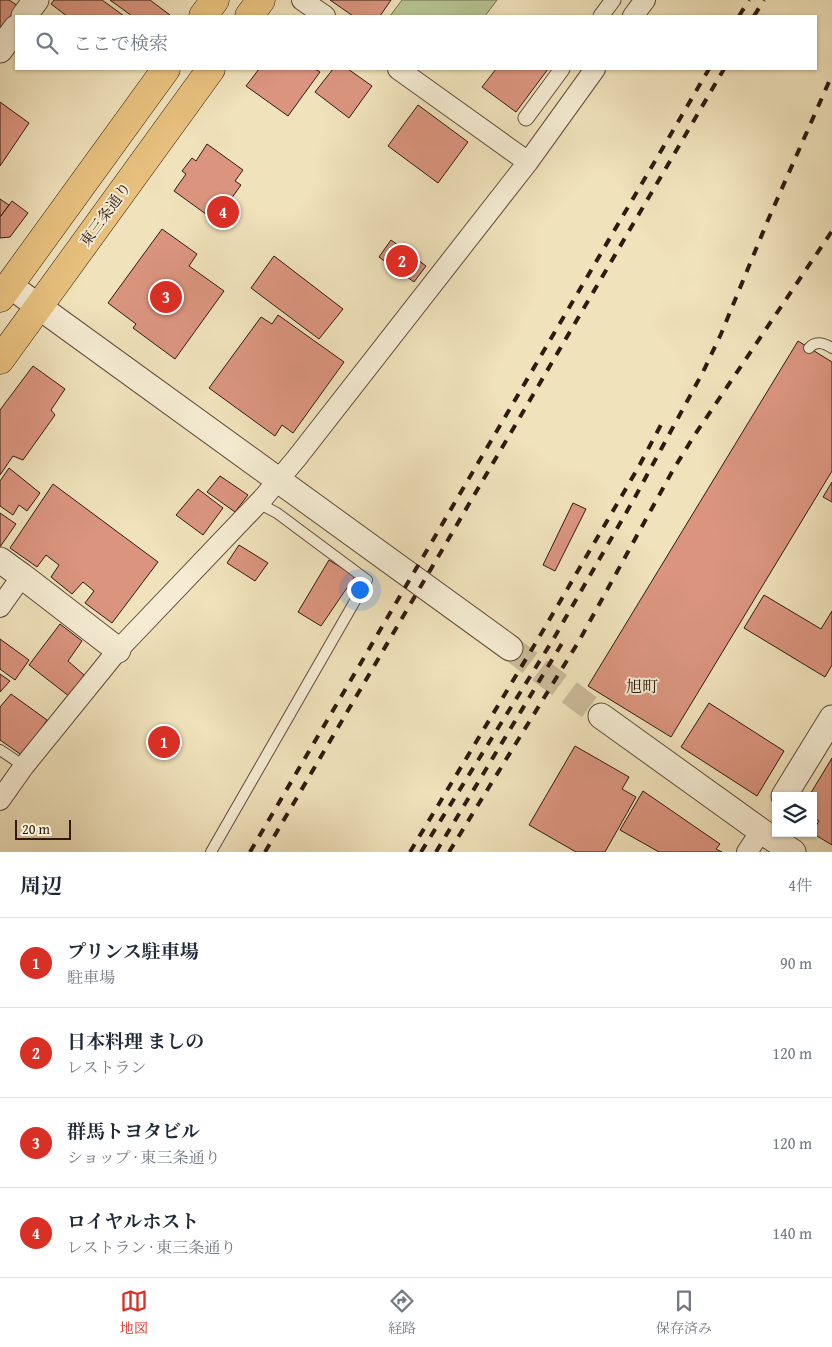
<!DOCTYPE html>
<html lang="ja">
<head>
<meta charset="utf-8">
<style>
	:root { --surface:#fff; --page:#f6f6f7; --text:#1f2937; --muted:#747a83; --line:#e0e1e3; --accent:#d93025 }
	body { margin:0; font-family:"Gentium Book Plus","Noto Serif JP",serif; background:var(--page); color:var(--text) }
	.controls { position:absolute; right:15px; bottom:15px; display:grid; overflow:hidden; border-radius:0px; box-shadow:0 1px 4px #0004 }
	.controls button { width:45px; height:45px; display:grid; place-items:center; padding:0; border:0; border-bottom:1px solid var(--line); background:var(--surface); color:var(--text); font:25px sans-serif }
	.scale { position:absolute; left:15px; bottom:12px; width:56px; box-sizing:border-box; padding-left:5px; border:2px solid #301a10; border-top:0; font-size:14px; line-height:18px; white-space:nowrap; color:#301a10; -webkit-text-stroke:4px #f5ecd3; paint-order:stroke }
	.you { position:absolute; left:359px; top:589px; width:18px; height:18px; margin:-12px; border:4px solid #fff; border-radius:50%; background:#1a73e8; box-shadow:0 0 0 8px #1a73e833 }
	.badge { display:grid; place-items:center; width:32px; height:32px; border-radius:50%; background:var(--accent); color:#fff; font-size:16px; font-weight:700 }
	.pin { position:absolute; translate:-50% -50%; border:2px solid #fff; box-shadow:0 1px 5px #0006 }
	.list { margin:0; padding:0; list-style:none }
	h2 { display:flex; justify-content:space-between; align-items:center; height:65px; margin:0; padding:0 20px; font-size:21px }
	h2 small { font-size:16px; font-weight:400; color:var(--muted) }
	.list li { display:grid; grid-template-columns:32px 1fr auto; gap:15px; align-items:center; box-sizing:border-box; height:90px; padding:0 20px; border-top:1px solid var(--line) }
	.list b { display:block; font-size:19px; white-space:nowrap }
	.list p { margin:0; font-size:16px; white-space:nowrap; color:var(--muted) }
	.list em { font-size:16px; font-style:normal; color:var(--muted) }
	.icon { flex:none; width:28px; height:28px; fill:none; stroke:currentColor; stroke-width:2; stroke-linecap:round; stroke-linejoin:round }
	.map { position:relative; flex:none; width:832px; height:852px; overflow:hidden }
	.search { position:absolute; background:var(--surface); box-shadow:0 1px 4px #0004; left:15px; right:15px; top:15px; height:55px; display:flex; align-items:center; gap:12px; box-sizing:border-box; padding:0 18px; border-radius:0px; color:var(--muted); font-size:19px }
	.sheet { height:425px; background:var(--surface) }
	nav { display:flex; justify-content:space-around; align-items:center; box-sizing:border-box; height:70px; border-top:1px solid var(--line); background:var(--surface); font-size:14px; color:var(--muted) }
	nav a { display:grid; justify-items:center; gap:2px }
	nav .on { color:var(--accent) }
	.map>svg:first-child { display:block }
	.green { fill:#b6c493; stroke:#736f52 }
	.building { fill:#db957f; stroke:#301a10 }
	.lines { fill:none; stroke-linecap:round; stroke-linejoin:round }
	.tertiary-tunnel { stroke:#caba99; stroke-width:25; stroke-dasharray:25 12; stroke-linecap:butt }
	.service-casing { stroke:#604c3b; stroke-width:12 }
	.pedestrian-casing { stroke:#604c3b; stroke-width:17 }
	.minor-casing { stroke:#604c3b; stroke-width:22 }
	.tertiary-casing { stroke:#604c3b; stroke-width:27 }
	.trunk-casing { stroke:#301a10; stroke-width:29 }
	.service { stroke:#f5ecd3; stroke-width:10 }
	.pedestrian { stroke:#f5ecd3; stroke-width:15 }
	.minor { stroke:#f5ecd3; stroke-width:20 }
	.tertiary { stroke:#f5ecd3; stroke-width:25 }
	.trunk { stroke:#e8c17e; stroke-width:28 }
	.rail { stroke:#301a10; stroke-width:4; stroke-dasharray:9 9; stroke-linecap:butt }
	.labels { text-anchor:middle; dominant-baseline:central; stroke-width:4; stroke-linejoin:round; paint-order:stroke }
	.street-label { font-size:15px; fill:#301a10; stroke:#f5ecd3 }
	.neighbourhood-label { font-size:16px; fill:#301a10; stroke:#f5ecd3 }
</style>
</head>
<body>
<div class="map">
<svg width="832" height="852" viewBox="0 0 832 852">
	<rect width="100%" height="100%" fill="#f0e2bb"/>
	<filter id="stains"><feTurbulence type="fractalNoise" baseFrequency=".004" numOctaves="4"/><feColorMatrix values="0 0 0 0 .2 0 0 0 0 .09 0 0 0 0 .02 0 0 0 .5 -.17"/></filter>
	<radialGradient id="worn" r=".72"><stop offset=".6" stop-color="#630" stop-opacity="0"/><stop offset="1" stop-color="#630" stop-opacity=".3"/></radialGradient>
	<path class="green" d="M402,0H497L485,16H390Z"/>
	<path class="building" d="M0,0H9L18,6L0,29Z
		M54,0H102L124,16H67L51,4Z
		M110,0H150L170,15V16H132Z
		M330,0H391L380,16H353Z
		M259,69H315L320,72L288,116L246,86Z
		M333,69H348L372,86L349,118L315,92Z
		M496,69H548L516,112L482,87Z
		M0,102L29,123L0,166Z
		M418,105L468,142L438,183L388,146Z
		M207,144L243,170L235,181L241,185L223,210L218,206L210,217L174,191L186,174L182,171L192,158L196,161Z
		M0,199L9,205L0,217Z
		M12,201L28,213L10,237L0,238V217Z
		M162,229L197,254L189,266L224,291L175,359L133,328L136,324L108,303Z
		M391,240L426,266L414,282L379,257Z
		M274,256L343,309L319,339L251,288Z
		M278,315L344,362L293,433L282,425L275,436L209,388L261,317L272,324Z
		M798,341L832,362V471L671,737L588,686Z
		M33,366L65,389L51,410L55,415L23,460L13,456L0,475V410Z
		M9,468L40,493L27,511L19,505L13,515L0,506V481Z
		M220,476L248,495L235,512L207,492Z
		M832,482V502L823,497Z
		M53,484L158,562L112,623L85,603L94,591L83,582L72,594L51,577L59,565L46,555L37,567L10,548Z
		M198,489L223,508L203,535L176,515Z
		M573,503L586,509L555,571L543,565Z
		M0,513L16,524L0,547Z
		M239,545L268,563L255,581L227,563Z
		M329,560L355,576L321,626L298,612Z
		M764,595L821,629L832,611V665L825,677L744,628Z
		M60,624L82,641L68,661L84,675L70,697L29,665Z
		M0,639L29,660L15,680L0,669Z
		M0,674L10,681L0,692Z
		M11,694L47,720L23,756L0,740V707Z
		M709,703L784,751L757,796L681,747Z
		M575,746L629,777L622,789L636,797L605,852H576L529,825Z
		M832,758V845L812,833H813V831L819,821L813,817V796H809Z
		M643,791L720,844L716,849L722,852H659L620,830Z"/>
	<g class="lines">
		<path class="tertiary-tunnel" d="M510,648L601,716"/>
		<g class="service-casing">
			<path id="service" d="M809,348C816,340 824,343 832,348
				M0,750L24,766
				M211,852L367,580L277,513L258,503"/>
		</g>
		<g class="pedestrian-casing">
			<path id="pedestrian" d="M601,16L613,0
				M526,118L562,69"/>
		</g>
		<g class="minor-casing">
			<path id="minor" d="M302,0L325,16
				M633,16L645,0
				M398,69L528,162
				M0,607L22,576
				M0,800L24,766L118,650L264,497L296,459L528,162L595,69
				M747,852L761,831"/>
		</g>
		<g class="tertiary-casing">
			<path id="tertiary" d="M24,16L36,0
				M0,50L16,28
				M9,285L510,648
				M0,560L22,576L118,650
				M601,716L761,831L793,852
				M784,796L832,718"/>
		</g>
		<g class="trunk-casing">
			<path id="trunk" d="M203,16L215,0
				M249,16L261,0
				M0,298L166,69
				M0,360L211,69"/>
		</g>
		<use href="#service" class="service"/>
		<use href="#pedestrian" class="pedestrian"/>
		<use href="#minor" class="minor"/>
		<use href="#tertiary" class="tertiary"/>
		<use href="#trunk" class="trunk"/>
		<path class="rail" d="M739,16L749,0
			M754,16L764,0
			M250,852L709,69
			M265,852L724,69
			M410,852L541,634L638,468L663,421
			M421,852L554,638L634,499L703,372L721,334L768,220L832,75
			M436,852L564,640
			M449,852L579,641L673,470L694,436L832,231"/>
	</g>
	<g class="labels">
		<g class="street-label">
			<text transform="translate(105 214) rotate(-54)">東三条通り</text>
		</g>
		<g class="neighbourhood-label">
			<text x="642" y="686">旭町</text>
		</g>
	</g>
	<rect width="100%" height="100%" filter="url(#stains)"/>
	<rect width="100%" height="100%" fill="url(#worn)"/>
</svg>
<div class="controls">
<button><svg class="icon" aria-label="layers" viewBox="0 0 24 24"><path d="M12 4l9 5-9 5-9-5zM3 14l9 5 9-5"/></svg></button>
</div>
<div class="scale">20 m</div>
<div class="you"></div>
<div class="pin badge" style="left:164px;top:742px">1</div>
<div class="pin badge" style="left:402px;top:261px">2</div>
<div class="pin badge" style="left:166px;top:297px">3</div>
<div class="pin badge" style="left:223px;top:212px">4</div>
<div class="search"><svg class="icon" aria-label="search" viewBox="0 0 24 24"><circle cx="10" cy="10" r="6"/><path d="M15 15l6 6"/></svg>ここで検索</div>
</div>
<section class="sheet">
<h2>周辺<small>4件</small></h2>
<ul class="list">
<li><span class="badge">1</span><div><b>プリンス駐車場</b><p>駐車場</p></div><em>90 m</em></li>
<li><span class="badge">2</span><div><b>日本料理 ましの</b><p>レストラン</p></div><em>120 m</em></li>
<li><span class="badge">3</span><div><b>群馬トヨタビル</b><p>ショップ · 東三条通り</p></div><em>120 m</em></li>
<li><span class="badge">4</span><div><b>ロイヤルホスト</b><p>レストラン · 東三条通り</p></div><em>140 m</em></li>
</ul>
</section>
<nav>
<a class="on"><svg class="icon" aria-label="map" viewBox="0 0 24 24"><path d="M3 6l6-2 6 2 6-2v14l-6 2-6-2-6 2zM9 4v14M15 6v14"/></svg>地図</a>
<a><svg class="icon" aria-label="directions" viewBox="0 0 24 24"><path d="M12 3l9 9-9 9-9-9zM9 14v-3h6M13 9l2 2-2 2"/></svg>経路</a>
<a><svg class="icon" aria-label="saved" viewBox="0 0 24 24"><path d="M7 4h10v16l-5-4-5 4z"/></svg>保存済み</a>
</nav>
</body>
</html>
